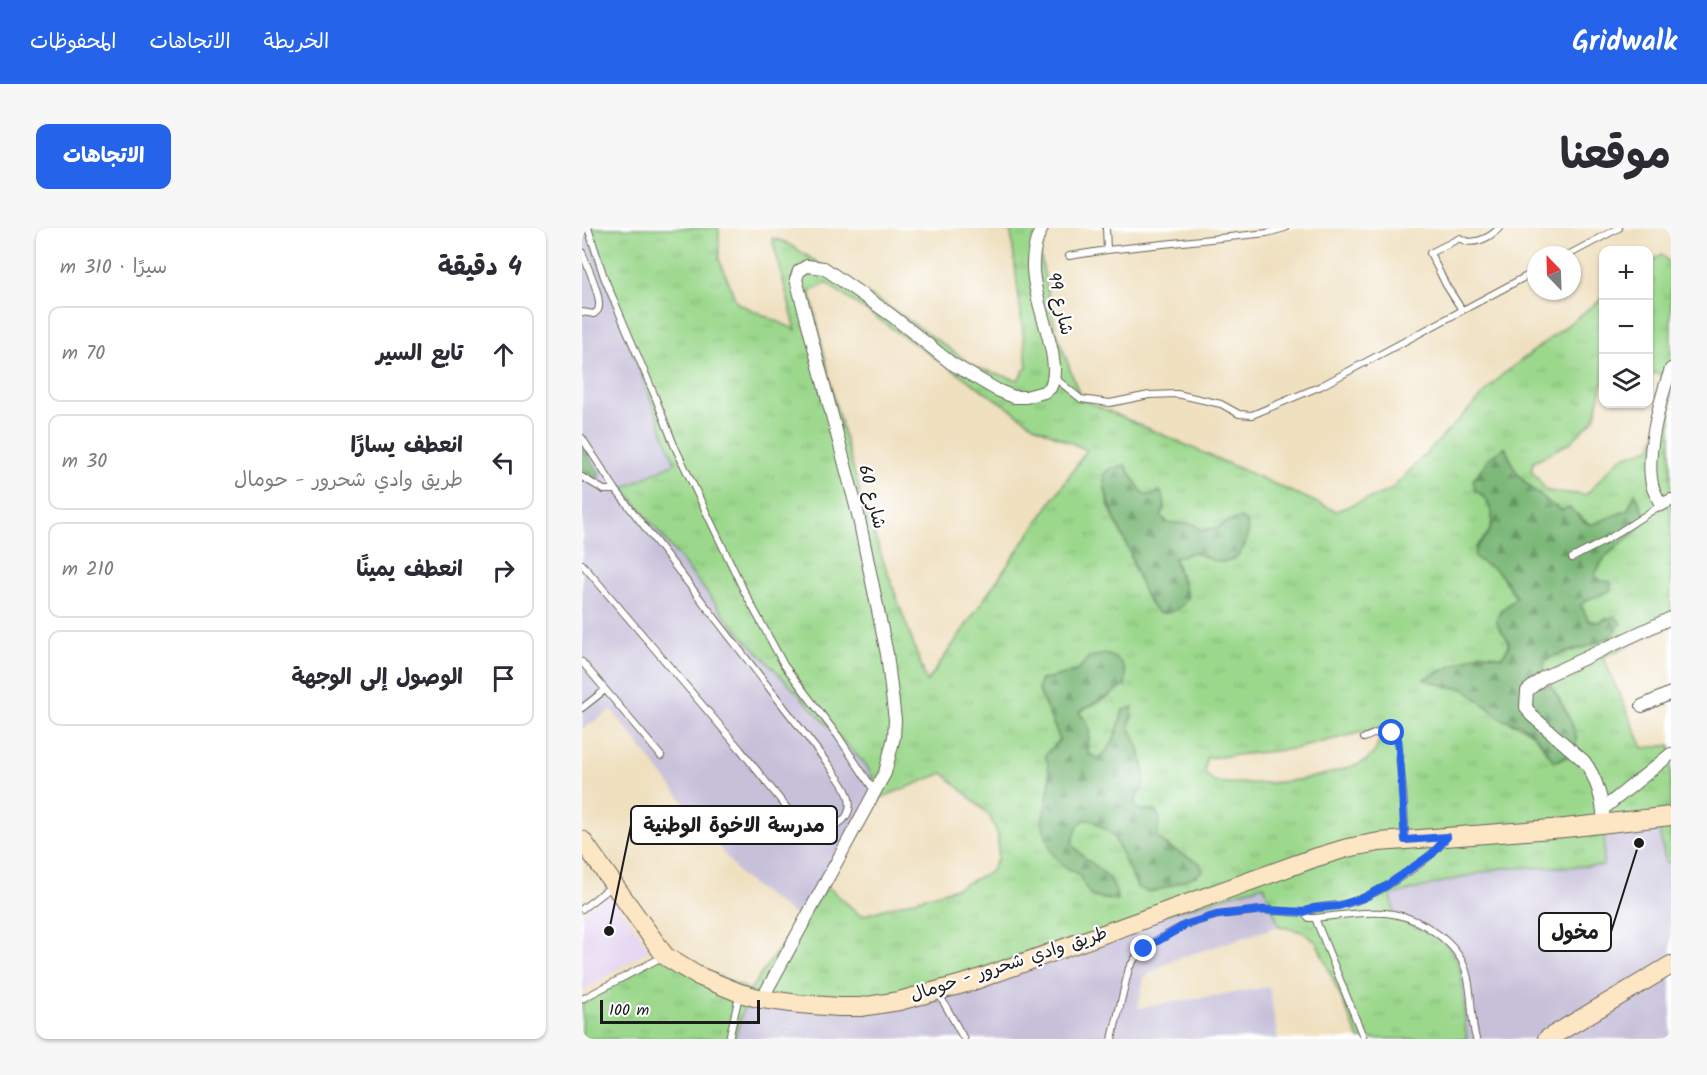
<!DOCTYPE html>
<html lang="ar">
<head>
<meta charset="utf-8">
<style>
	:root { --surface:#fff; --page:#f7f7f7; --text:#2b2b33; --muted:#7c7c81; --line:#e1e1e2; --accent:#2563eb }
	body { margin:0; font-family:Kalam,"Playpen Sans Arabic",sans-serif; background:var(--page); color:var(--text); direction:rtl }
	.controls { position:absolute; right:18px; top:18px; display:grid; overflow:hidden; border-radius:12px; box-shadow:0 2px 4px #0004 }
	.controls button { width:54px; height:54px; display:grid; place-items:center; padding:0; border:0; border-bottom:2px solid var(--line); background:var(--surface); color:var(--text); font:30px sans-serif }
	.compass { position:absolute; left:945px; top:18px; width:54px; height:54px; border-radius:50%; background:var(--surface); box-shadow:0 2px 4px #0004; rotate:337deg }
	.scale { position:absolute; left:18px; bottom:15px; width:160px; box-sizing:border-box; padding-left:6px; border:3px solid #1c1c1c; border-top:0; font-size:16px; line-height:21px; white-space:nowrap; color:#1c1c1c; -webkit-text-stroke:4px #fff; paint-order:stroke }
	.stop { position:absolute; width:18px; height:18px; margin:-14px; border:4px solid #2563eb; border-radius:50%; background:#fff }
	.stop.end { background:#2563eb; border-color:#fff; box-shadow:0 2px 6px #0008 }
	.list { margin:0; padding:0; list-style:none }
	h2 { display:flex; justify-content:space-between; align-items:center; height:78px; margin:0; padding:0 24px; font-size:26px }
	h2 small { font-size:20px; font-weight:400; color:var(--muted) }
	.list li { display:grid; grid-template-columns:39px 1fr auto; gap:18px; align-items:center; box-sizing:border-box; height:96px; margin:0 12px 12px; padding:0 12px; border:2px solid var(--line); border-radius:12px }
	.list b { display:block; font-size:22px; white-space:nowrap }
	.list p { margin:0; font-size:20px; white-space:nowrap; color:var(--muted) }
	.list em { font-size:20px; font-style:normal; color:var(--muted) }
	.icon { flex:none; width:33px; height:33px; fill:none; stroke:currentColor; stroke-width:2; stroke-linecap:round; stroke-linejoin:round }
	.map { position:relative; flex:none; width:1089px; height:811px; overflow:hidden; direction:ltr; border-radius:12px }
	header { display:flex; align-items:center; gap:36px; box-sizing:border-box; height:84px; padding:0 30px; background:var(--accent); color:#fff }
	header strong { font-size:28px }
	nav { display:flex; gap:33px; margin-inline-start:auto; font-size:21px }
	.intro { display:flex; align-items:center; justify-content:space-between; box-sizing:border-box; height:144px; padding:0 36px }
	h1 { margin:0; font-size:42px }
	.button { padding:15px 27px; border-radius:12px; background:var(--accent); color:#fff; font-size:21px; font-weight:700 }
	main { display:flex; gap:36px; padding:0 36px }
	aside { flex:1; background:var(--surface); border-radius:12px; box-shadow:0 2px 4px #0004 }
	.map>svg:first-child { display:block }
	.built { fill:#e4d3f1 }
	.industrial { fill:#c6c0d9 }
	.grass { fill:url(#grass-tufts); stroke:#5c7a54; stroke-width:1.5; fill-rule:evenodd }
	.forest { fill:url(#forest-firs); stroke:#4c6a4a; stroke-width:1.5 }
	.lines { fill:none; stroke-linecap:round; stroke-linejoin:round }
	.lane-casing { stroke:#666155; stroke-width:8 }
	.street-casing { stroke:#666155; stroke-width:14 }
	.secondary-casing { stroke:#666155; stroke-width:20 }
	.lane { stroke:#fff; stroke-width:6 }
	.street { stroke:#fff; stroke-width:12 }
	.secondary { stroke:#fce6c4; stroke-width:18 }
	.route { stroke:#2563eb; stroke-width:8 }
	.labels { text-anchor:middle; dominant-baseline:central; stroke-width:4.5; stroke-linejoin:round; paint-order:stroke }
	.street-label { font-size:18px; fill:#1c1c1c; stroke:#fff }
	.leader { fill:none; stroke:#1c1c1c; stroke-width:2 }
	.callout-dot { fill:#1c1c1c; stroke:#fff; stroke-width:2 }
	.callout { fill:#fff; stroke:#1c1c1c; stroke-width:2 }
	.callout-label { font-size:20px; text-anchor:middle; font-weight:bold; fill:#1c1c1c }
</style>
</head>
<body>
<header>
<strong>Gridwalk</strong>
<nav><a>الخريطة</a><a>الاتجاهات</a><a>المحفوظات</a></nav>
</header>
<div class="intro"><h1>موقعنا</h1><a class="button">الاتجاهات</a></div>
<main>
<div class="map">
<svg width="1089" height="811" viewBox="0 0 1089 811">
	<defs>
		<pattern id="grass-tufts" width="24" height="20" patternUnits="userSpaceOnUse" patternTransform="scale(1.5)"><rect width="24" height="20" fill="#9bd88c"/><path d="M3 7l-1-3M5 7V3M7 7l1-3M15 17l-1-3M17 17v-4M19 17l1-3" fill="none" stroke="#85b978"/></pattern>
		<pattern id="forest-firs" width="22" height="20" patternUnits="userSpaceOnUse" patternTransform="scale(1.5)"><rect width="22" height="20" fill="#7cb878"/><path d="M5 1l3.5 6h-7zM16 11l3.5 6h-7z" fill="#659562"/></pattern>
	</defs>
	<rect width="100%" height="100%" fill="#fff"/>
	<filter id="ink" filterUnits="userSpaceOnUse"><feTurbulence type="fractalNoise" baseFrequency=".0167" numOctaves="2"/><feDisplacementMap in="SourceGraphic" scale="12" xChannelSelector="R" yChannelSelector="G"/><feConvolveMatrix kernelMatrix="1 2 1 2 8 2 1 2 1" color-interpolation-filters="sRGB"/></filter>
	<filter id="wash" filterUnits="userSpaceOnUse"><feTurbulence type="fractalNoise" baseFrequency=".008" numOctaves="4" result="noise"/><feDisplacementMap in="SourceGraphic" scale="24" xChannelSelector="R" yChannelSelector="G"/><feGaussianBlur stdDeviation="1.35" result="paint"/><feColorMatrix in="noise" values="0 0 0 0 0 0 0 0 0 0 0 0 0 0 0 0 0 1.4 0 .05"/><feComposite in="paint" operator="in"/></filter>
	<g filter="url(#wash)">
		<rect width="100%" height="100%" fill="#efe0c0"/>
		<path class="built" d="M26,664L68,721L0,763V685Z"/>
		<path class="industrial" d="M0,0H3L93,235L42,261L152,399L277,530L284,537L293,554L296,571L218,691L160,649L30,482L0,501V243L6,247L16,240L0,219Z
			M1076,597L1084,634H1089V811H885L881,756L878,738L849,706L813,691L808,667L919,640L1021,638L1023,602Z
			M683,657L697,698L585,734L562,750L556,780L687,759L696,811H152L162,780L274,779Z"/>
		<path class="grass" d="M9,0H137V31L155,75L214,102L190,10L203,14L324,90L395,140L436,152L445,138L429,4L419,0H467L458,25L473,100L499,171L754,283L809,262L920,147L1021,70V153L1013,190L988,215L952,233L949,242L965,263L1004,267L1038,230L1069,220L1089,163V398L1021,429L1061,520L1089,517V634L1084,635L1076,597L1023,603L1021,638L919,640L809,667L813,691C827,697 843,702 856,710C890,733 878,777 885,811H777L735,715L720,704L697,698L682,657L274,779L162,780L152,811H0V775L88,719L107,731L112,738L168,762L218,691L246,659L279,688L374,660L408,644L416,630V607L407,587L361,545L296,571L293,554L284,537L152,399L42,260L93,235L4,1ZM245,56L453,198L505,222L345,454L281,276L253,174L228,63ZM923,219L934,244L947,258L970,277L979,282L995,286L1009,297L1046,282L1053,266L1064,289C1054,312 1021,319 1013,348L1029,362L1004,372L999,377L1007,393L1016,394L1024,390L1028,409L1005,419L971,428L963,433L961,442L984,483L995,510L965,525C948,495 940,503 915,487C904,479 895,465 882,461C877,459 872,460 868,459C862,458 856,455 850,454L909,426L919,429C929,419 928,411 918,401V383L934,370L919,347L893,320C897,315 903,310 906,305C915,290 907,270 893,262C897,239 905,232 923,219ZM548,245L562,267H570L578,264L579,288L586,295L604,296L619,302L635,300L649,292L665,294L667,302L662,319L628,331L611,324L601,328H592L606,369L553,344L548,325L526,276L522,255ZM506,430L528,468L497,484L508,501L506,526L515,530C533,522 536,499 541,482L550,489L547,498C553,510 566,542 562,554C559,566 552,566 554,581L573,583L574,609L597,625L615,648C595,651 574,671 555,659L531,607L510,592H502L496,597L490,614L494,623L524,647L527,672L511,669L505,662L497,646L481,638L460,595L468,554L466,536L463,527L478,512L456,461L458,453L495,443ZM797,500C798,512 796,523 787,530C780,536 770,538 762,541C719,555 676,558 632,554L623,544L624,530L712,521Z
			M1080,26L1089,37V147L1067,145V36Z"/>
		<path class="forest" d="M0,219L18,246L16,250L11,249L0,243Z
			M923,219C926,226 929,234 933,241C939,254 967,276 979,282L988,280L1001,293L1009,297L1046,282L1053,265L1064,289C1054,312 1021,319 1013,348L1020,353L1029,354V362L1005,372L999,377L1007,393L1016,394L1033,388L1039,395C1023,424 987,417 963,433L961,443C968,460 1004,505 992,523C987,530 979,531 972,534L959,514L946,501L938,496L921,492L883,461L866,459L842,451L899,425L919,429C940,410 914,408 915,391C916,383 928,376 934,370C927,360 923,348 913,342C905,336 898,335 892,328C893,316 902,314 907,304C915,288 907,270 893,262L891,252L907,230Z
			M543,237L562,267H570L578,263C584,273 584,278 579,288L586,295L612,296L619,302L635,300L649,292L658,290L665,294C669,310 659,335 639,334C630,334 620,327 611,324L601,328L592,329L596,345L606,369C600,380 589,387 576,385C558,367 556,345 547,322C536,297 524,275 521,247L527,241Z
			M523,426C540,430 546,441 543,458L497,484C511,499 507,507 506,526L515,530C533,522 536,499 541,482L551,479L547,498L556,518L563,549L562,557L557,563L553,572L554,581L573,583L578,589L575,609L589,621L617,634L621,643C616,647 579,662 573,663C565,665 561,662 555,659L531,607L510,592H502L496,598L490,615C502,637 534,643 535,672L511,669L505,662L497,646L481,638L469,624L460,595L468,554L466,536L463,527L478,512L456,460L459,452L495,443L506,430Z"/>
	</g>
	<g filter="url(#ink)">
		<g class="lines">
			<g class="lane-casing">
				<path id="lane" d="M6,0L22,49L72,166L92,217L162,363L202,437L256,508L293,564
					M524,0L525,22
					M0,24C5,38 18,64 17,78C17,83 15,83 12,86L0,84
					M986,27L1037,0
					M487,28L525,22L685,5L703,0
					M880,82L864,57L848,25L878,10C889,19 908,10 917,0
					M473,150L499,171L528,175L567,167L595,166L639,176L657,186L670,187L739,158L954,43
					M0,210L34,262
					M0,249L22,262H34L246,536C252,545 262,556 266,567C276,596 239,610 216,594L158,521L0,336
					M990,330L1023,313L1079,277
					M0,434L79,528
					M0,480L23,462
					M782,510C797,504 803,498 816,512L822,576L823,610
					M861,614C843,636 795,667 767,675C753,679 734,677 722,685L727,690H733C754,688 790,682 811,686C840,691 875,714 884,743C891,765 888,789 894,811
					M0,681L30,658
					M733,690L782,811
					M356,764L382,811
					M0,771L82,728
					M147,811L157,768
					M530,811L547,740L554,729L569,715L603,697L635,687L681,682L722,685"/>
			</g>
			<g class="street-casing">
				<path id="street" d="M1089,141C1078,171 1062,230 1071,260C1073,266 1077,272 1079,277L1089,272
					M1060,478L1089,465
					M1021,581L1089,526
					M1022,596C1021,573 1016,552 1002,533L949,487L944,479L945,463L962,449L1089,390
					M180,771L303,545L312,509L313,492L305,426L276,286L214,51L217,43L225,38L242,40L309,87L369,135L415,162L432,169H444L462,164L468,160C474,148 472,137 470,124C462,83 438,40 460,0"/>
			</g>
			<g class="secondary-casing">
				<path id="secondary" d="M0,612L83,728L114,747L158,765L180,771L217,776L257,779H279L317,773L388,754L732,630L765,620L797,614L983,600L1089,588
					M965,811L1089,737"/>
			</g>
			<use href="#lane" class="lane"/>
			<use href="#street" class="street"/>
			<use href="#secondary" class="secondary"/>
		</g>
	</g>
	<g class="lines" filter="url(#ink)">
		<path class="route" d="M562,721L603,697L635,687L681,682L722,684L732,680L756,678L781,670L804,658L850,626L865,609L823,612L818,530L816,512L810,505"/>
	</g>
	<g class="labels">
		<g class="street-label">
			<text transform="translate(477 76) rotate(77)">شارع 99</text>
			<text transform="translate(289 269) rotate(76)">شارع 60</text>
			<text transform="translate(427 737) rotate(-18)">طريق وادي شحرور - حومال</text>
		</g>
	</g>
	<path class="leader" d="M27 703L49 597M1057 615L1029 704"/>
	<g class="callout-dot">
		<circle cx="27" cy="703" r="6"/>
		<circle cx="1057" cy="615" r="6"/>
	</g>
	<g class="callout">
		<rect x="49" y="578" width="206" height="38" rx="6"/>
		<rect x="957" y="685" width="72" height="38" rx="6"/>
	</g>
	<g class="callout-label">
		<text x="152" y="604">مدرسة الاخوة الوطنية</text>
		<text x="993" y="711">مخول</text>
	</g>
</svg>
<div class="controls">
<button>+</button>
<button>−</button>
<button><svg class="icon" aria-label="layers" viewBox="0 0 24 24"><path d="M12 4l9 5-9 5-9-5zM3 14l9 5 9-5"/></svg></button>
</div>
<svg class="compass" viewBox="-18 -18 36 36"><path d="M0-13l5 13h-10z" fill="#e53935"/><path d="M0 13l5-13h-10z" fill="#7c7c81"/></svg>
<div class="scale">100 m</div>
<div class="stop" style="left:810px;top:505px"></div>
<div class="stop end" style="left:562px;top:721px"></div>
</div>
<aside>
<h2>4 دقيقة<small>سيرًا · 310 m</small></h2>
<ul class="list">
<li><svg class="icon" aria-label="ahead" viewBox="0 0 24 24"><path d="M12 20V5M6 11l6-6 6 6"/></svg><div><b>تابع السير</b></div><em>70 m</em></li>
<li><svg class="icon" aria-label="left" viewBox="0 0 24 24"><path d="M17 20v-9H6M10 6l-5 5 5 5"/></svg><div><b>انعطف يسارًا</b><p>طريق وادي شحرور - حومال</p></div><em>30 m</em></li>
<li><svg class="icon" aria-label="right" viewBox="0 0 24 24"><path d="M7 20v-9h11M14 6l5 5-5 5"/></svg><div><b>انعطف يمينًا</b></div><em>210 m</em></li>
<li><svg class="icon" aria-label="arrive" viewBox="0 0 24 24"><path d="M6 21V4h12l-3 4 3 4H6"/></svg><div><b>الوصول إلى الوجهة</b></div></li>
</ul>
</aside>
</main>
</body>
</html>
